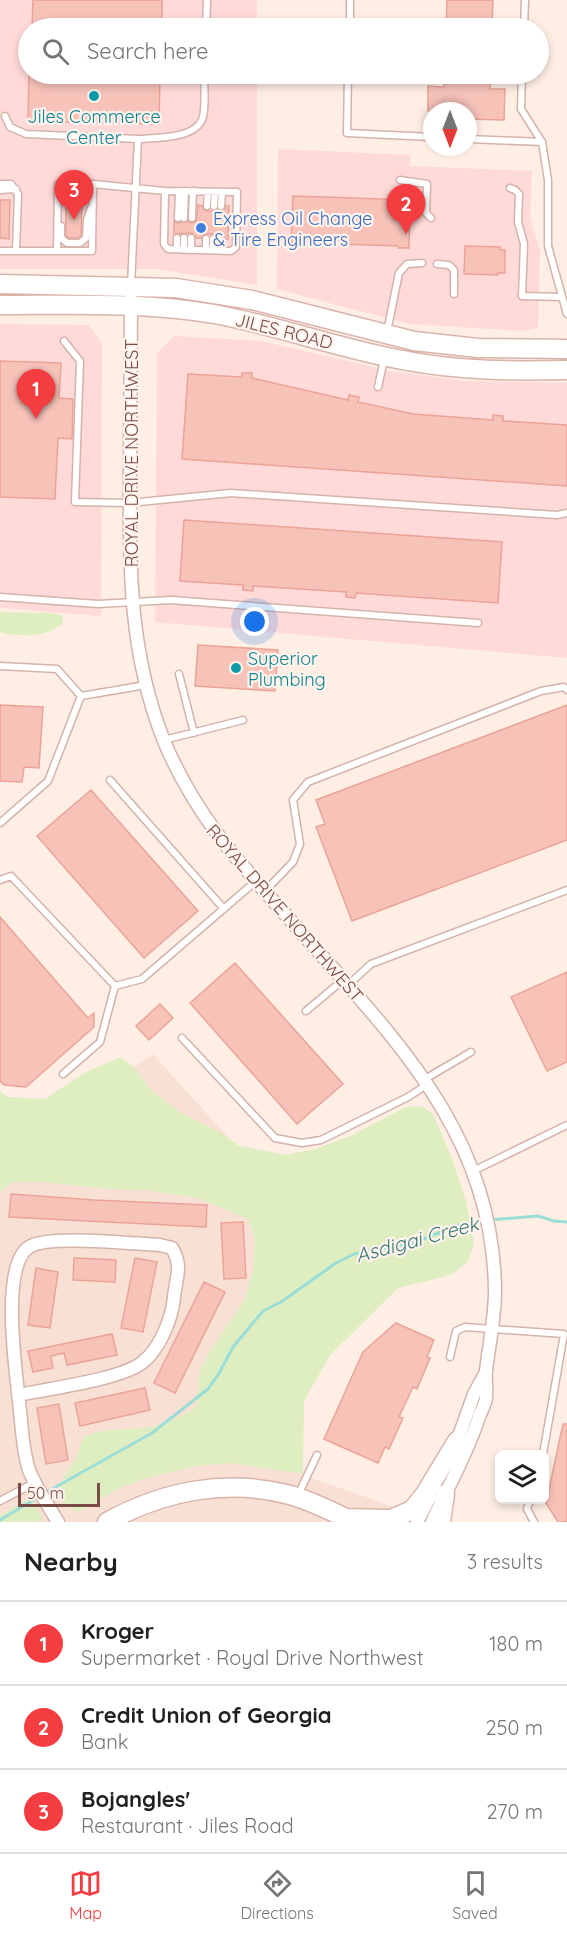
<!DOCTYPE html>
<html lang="en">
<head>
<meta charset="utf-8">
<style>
	:root { --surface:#fff; --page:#f6f6f6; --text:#202124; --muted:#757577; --line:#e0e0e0; --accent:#f43d41 }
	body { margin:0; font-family:Quicksand,sans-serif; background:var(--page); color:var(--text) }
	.controls { position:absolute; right:18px; bottom:18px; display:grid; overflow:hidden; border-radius:9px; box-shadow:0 3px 9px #0003 }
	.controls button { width:54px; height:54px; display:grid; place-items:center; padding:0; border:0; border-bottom:2px solid var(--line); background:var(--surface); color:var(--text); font:30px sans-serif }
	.compass { position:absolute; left:423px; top:102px; width:54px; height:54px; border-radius:50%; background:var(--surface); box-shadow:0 3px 9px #0003; rotate:180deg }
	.scale { position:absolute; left:18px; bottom:15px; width:82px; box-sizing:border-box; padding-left:6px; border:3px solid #7a4c47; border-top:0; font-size:16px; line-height:21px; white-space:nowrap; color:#7a4c47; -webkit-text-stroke:4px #fff3ed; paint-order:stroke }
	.you { position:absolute; left:255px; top:622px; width:21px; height:21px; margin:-15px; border:4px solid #fff; border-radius:50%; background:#1a73e8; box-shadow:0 0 0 9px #1a73e833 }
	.badge { display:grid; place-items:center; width:39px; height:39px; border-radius:50%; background:var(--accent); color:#fff; font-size:20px; font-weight:700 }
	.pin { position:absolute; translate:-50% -50px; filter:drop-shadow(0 2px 3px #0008) }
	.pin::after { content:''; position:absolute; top:32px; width:21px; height:18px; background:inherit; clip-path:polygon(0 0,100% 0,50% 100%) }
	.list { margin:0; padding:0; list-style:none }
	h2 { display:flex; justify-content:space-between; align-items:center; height:78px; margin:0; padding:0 24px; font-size:26px }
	h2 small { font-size:20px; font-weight:400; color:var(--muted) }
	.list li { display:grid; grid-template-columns:39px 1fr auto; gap:18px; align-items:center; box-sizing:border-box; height:84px; padding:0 24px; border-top:2px solid var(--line) }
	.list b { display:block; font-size:22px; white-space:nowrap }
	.list p { margin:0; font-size:20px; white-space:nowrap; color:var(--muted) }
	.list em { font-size:20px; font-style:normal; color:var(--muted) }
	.icon { flex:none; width:33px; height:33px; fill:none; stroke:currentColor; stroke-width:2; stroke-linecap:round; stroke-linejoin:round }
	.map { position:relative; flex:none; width:567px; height:1522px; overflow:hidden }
	.search { position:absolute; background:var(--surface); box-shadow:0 3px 9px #0003; left:18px; right:18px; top:18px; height:66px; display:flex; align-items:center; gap:15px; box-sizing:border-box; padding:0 21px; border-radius:33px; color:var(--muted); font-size:22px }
	.sheet { height:330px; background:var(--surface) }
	nav { display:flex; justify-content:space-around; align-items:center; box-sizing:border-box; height:84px; border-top:2px solid var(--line); background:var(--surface); font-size:16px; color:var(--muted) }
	nav a { display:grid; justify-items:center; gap:3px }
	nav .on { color:var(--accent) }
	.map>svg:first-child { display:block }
	.residential { fill:#f9e0d5 }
	.commercial { fill:#ffdad8 }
	.green { fill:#deeec1 }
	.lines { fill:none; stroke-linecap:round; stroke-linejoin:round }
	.stream { stroke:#9bddd7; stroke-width:3 }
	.building { fill:#f7c3b9; stroke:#eba398; stroke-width:1.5 }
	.lane-casing { stroke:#d4b3ab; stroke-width:9 }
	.street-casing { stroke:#d4b3ab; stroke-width:15 }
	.secondary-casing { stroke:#dab4ab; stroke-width:21 }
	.lane { stroke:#fff; stroke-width:6 }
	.street { stroke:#fff; stroke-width:12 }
	.secondary { stroke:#fff; stroke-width:18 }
	.culture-dot { fill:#0f9aa8; stroke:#fff3ed; stroke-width:2 }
	.shop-dot { fill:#3f7fe0; stroke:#fff3ed; stroke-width:2 }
	.labels { text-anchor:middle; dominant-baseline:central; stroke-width:4.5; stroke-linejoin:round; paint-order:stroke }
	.culture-label { font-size:18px; fill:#0d838f; stroke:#fff3ed }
	.shop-label { font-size:18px; fill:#366cbe; stroke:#fff3ed; text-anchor:start }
	.street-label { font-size:18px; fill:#7a4c47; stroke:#fff3ed }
	.water-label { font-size:20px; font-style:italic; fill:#367974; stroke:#fff3ed }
</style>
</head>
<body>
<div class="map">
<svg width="567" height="1522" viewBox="0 0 567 1522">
	<rect width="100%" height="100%" fill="#feeee4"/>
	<path class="residential" d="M153,1054L264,1177L246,1456L384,1503L426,1522H0V1161Z"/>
	<path class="commercial" d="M0,0H257V28H28V74H257V285L157,269H0Z
		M278,149L410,155V166L532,171L530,218L540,250L538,328L522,331L409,324L277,289Z
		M0,324L89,325L102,344L101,616L0,608Z
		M174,336L261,341L391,371L465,381L567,383V658L155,622L157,353Z"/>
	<path class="green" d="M0,612L52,613L63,616V623C43,639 24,637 0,632Z
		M121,1057L134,1067L153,1092L180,1112L221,1133L239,1146L287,1155L315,1149L350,1136L406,1107L421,1106L433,1114L452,1158L466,1201L474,1244L468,1261L451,1275L398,1288L330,1355L304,1401L303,1474L232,1463L196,1466L146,1478L120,1488L79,1512C49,1499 57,1485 73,1463C78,1456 80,1444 84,1436C107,1427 130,1431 154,1426C170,1422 183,1415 197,1407L199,1372L210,1351L245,1300L253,1270L255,1239L248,1219L198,1198L145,1190L109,1189L42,1182H13L0,1192V1091L8,1097L45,1099L84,1073Z
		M31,1499L42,1517L41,1522H0V1515L26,1500Z"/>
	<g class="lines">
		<path class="stream" d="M489,1220L538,1216L554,1221L567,1222
			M45,1493L152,1433L208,1389L218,1375L233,1347L263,1311L281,1302L336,1263L354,1254L413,1243L459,1225L483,1221
			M0,1520L40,1496"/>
	</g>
	<path class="building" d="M33,0H162V28H32Z
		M447,0H493L492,28H446Z
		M29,74H160L159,124L28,121Z
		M444,74H491L490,89H505L504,120L468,119V111H428V86L444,87Z
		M293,196L410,200L409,248H398V246L340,244V240L306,239V243H291Z
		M0,200H10L9,239L0,238Z
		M66,202H82L81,235L78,238H69L66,236Z
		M198,205L202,206L204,210L207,211H223L226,206H229L228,239H225L221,234H205L201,238H196L192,233L174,234V221L178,223L188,221L192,223L196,221Z
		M465,246L500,247V250H505V273H498V275L464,274Z
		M0,361L61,363L59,398L73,399L72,439L58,438L55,499L0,497Z
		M242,373H252V378L348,400L349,395L359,397L358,402L413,414L493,420V415L503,416V421L567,425V486L182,459L188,374L242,377Z
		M184,520L502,542L498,603L356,593L355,598L346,597V592L253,586V591L243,590V585L180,581Z
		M198,645L278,650L275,691L195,686Z
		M0,705L43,707L39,768L24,767L22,782L0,781Z
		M567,705V840L352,921L316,827L325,824L316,800Z
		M91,790L198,911L144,958L37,836Z
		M0,917L88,1018L94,1013V1027L26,1087L4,1085L0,1081Z
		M235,963L343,1084L297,1124L190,1003Z
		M567,972V1062L547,1071L511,997Z
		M160,1004L173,1018L149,1040L136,1026Z
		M11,1194L94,1200L207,1205L206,1227L9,1217Z
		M243,1222L246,1278L224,1279L221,1223Z
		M74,1258L116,1260L115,1282L73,1280Z
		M135,1258L157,1262L143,1332L121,1328Z
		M36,1268L58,1272L50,1328L28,1325Z
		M204,1282L225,1292L175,1393L154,1383Z
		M396,1323L434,1340L427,1357L430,1358L417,1389L413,1387L399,1417L403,1418L389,1449L385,1447L378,1463L324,1439L363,1352Z
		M112,1334L117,1355L67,1365L64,1353L51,1356L53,1368L33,1372L28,1351Z
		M145,1388L150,1410L80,1426L75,1403Z
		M59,1404L68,1460L46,1464L37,1408Z
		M563,1424H567V1522H558L546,1503Z"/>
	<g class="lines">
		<g class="lane-casing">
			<path id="lane" d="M206,28L207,0
				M350,28V0
				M524,28L525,0
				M348,74L347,133L432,137
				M522,74L521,109L542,142L548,180V246L567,314
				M5,116L10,127L26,134L138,139L131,285
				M138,139C156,138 197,139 203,117C206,104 204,87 204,74
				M468,139L542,142
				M400,180L427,184L426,213L431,218
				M0,184H11L18,194L16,250
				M93,184L92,251H57L58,184H93L165,191L237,192L236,247L231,251L168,249L164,244L165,191
				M510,188L515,190L519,194L518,222L524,244L522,296L562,297
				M0,190L16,189
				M207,206L208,192
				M214,206L215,192
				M221,206L222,192
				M178,218L179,191
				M184,218L185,191
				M192,218L193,191
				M61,226V238L67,243H80L86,238L87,220L91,208
				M177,249V238
				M184,250V238
				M191,250V238
				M206,250V239
				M213,250V239
				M220,250V239
				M0,251H57
				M437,264L449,265L454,270V294
				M387,332L399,273L407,264L422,263
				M64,341L80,361L75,502L129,503L231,493L557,515L567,513
				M378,387L384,360
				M0,597L98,604L171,600L478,623
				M0,666L57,669L81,696
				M179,674L194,733
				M81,696L146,685
				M164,740L243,720
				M110,780L224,909
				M0,823L48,781L81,696
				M0,880L11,876L115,986L142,979L256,881
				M265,891L293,862L300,844L293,800L308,782L541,691L564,687L567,690
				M348,985L371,964L567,890
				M306,1011L343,980
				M182,1038L275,1138L302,1143L321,1140L408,1097L428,1084
				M63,1074L100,1042L115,986
				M425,1079L471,1052
				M473,1171L567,1125
				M450,1357L456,1331L465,1327L564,1334L543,1454
				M298,1495L317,1455
				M530,1500L527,1509L534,1522
				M0,1501L34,1483"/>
		</g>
		<g class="street-casing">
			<path id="street" d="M131,299C131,360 130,421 130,481C129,571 130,656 164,741C197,820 245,869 301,932C396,1040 494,1136 495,1291C495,1318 489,1344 486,1371C485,1380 487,1390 486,1398C485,1405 481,1411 479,1417C467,1454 448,1487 432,1522
				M18,1395C47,1389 123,1379 143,1362C160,1348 172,1319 174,1297C176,1277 183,1267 172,1248L160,1245C134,1244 47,1234 29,1247C0,1266 16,1371 19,1402C22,1424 22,1449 29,1470C36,1488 48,1505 58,1522
				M455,1447L474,1394L485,1374
				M417,1522L430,1497"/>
		</g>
		<g class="secondary-casing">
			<path id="secondary" d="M0,284L176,288L252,300L414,341L478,348L567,349
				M0,305C71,305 144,302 214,314C280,326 342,350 408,361C460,371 514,371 567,370
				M346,1518L391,1519L412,1510L425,1494L457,1441
				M107,1522C163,1491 227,1478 290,1495C312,1501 333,1512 354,1522
				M441,1522L445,1494"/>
		</g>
		<use href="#lane" class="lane"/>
		<use href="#street" class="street"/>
		<use href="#secondary" class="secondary"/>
	</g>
	<g class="culture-dot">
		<circle cx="94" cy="96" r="6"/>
		<circle cx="236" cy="668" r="6"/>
	</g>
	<circle class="shop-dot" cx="201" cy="228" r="6"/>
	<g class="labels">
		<g class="culture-label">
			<text x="94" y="116">Jiles Commerce<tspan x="94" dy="21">Center</tspan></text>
			<text x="248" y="658" text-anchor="start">Superior<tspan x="248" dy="21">Plumbing</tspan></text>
		</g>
		<g class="shop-label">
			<text x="213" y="218">Express Oil Change<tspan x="213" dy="21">&amp; Tire Engineers</tspan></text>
		</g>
		<g class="street-label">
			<text transform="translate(284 331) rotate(14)">JILES ROAD</text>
			<text transform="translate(131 453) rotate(-90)">ROYAL DRIVE NORTHWEST</text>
			<text transform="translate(285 913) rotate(49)">ROYAL DRIVE NORTHWEST</text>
		</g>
		<g class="water-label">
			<text transform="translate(417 1239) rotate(-15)">Asdigai Creek</text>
		</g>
	</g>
</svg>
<div class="controls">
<button><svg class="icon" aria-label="layers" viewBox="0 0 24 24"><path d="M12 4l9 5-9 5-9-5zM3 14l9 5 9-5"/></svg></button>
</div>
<svg class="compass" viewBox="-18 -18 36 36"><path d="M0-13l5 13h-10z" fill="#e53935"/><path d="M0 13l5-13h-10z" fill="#757577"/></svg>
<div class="scale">50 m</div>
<div class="you"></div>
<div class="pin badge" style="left:36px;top:419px">1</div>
<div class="pin badge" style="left:406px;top:234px">2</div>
<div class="pin badge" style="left:74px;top:220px">3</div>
<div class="search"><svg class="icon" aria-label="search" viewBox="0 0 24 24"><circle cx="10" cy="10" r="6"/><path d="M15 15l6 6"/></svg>Search here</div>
</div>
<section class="sheet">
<h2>Nearby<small>3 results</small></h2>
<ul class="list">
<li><span class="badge">1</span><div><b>Kroger</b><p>Supermarket · Royal Drive Northwest</p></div><em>180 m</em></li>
<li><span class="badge">2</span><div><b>Credit Union of Georgia</b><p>Bank</p></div><em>250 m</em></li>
<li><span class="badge">3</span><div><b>Bojangles'</b><p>Restaurant · Jiles Road</p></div><em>270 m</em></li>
</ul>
</section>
<nav>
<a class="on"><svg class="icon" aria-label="map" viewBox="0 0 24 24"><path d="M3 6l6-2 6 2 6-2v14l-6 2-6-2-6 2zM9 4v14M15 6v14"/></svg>Map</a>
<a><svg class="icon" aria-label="directions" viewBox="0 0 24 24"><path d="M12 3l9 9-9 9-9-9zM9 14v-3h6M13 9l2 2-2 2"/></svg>Directions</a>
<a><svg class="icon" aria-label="saved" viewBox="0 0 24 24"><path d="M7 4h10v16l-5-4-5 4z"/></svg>Saved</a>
</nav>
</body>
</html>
